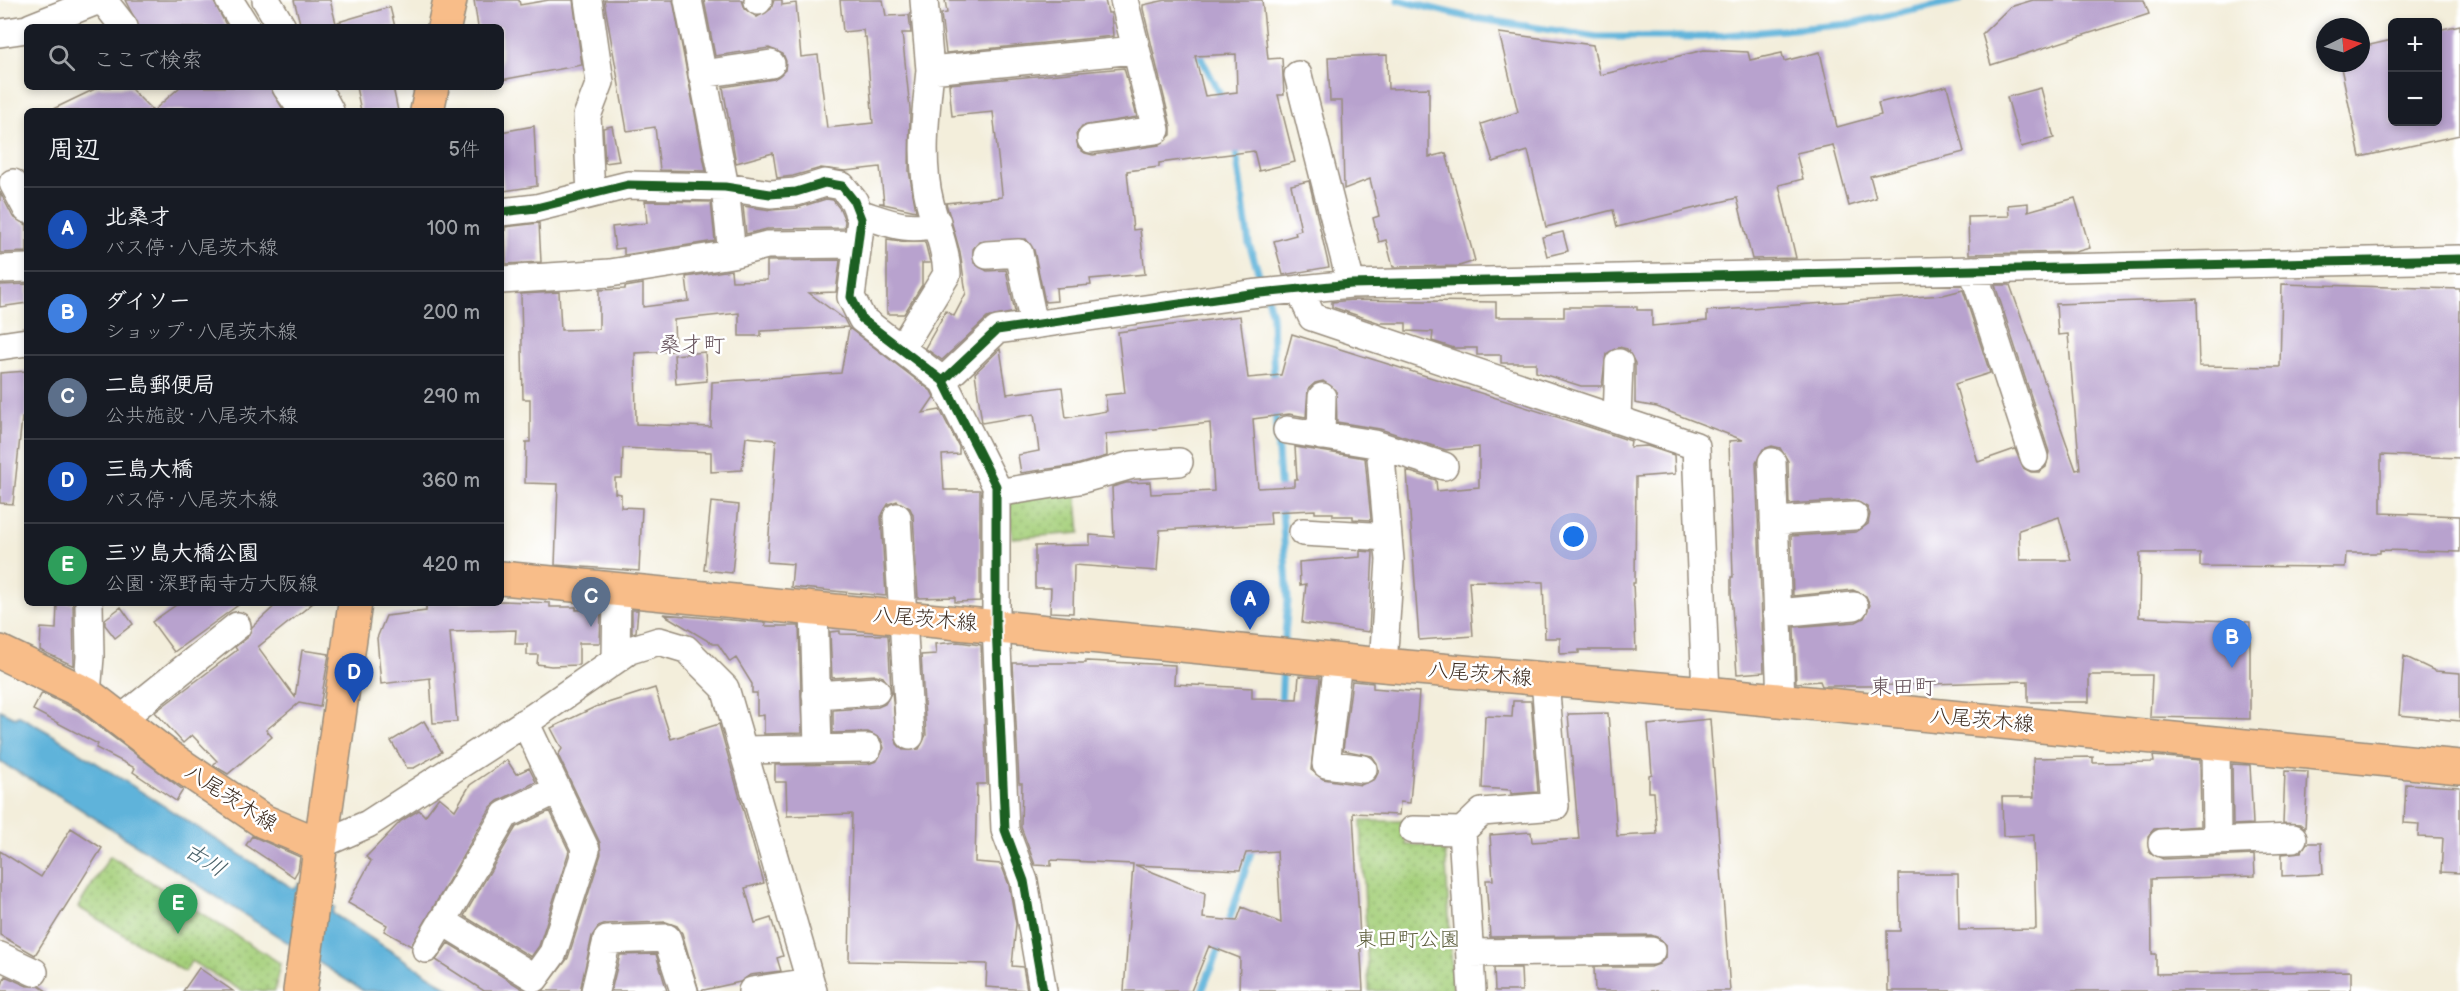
<!DOCTYPE html>
<html lang="ja">
<head>
<meta charset="utf-8">
<style>
	:root { --surface:#171b24; --page:#242831; --text:#f1f3f6; --muted:#9ea1a6; --line:#363941; --accent:#b45309 }
	body { margin:0; font-family:"Balsamiq Sans","Klee One",sans-serif; background:var(--page); color:var(--text) }
	.controls { position:absolute; right:18px; top:18px; display:grid; overflow:hidden; border-radius:9px; box-shadow:0 3px 9px #0003 }
	.controls button { width:54px; height:54px; display:grid; place-items:center; padding:0; border:0; border-bottom:2px solid var(--line); background:var(--surface); color:var(--text); font:30px sans-serif }
	.compass { position:absolute; left:2316px; top:18px; width:54px; height:54px; border-radius:50%; background:var(--surface); box-shadow:0 3px 9px #0003; rotate:85deg }
	.you { position:absolute; left:1574px; top:537px; width:21px; height:21px; margin:-15px; border:4px solid #fff; border-radius:50%; background:#1a73e8; box-shadow:0 0 0 9px #1a73e833 }
	.badge { display:grid; place-items:center; width:39px; height:39px; border-radius:50%; background:var(--accent); color:#fff; font-size:20px; font-weight:700 }
	.pin { position:absolute; translate:-50% -50px; filter:drop-shadow(0 2px 3px #0008) }
	.pin::after { content:''; position:absolute; top:32px; width:21px; height:18px; background:inherit; clip-path:polygon(0 0,100% 0,50% 100%) }
	.list { margin:0; padding:0; list-style:none }
	h2 { display:flex; justify-content:space-between; align-items:center; height:78px; margin:0; padding:0 24px; font-size:26px }
	h2 small { font-size:20px; font-weight:400; color:var(--muted) }
	.list li { display:grid; grid-template-columns:39px 1fr auto; gap:18px; align-items:center; box-sizing:border-box; height:84px; padding:0 24px; border-top:2px solid var(--line) }
	.list b { display:block; font-size:22px; white-space:nowrap }
	.list p { margin:0; font-size:20px; white-space:nowrap; color:var(--muted) }
	.list em { font-size:20px; font-style:normal; color:var(--muted) }
	.icon { flex:none; width:33px; height:33px; fill:none; stroke:currentColor; stroke-width:2; stroke-linecap:round; stroke-linejoin:round }
	.map { position:relative; flex:none; width:2460px; height:991px; overflow:hidden }
	.search { position:absolute; background:var(--surface); box-shadow:0 3px 9px #0003; left:24px; top:24px; width:480px; height:66px; display:flex; align-items:center; gap:15px; box-sizing:border-box; padding:0 21px; border-radius:9px; color:var(--muted); font-size:22px }
	.panel { position:absolute; background:var(--surface); box-shadow:0 3px 9px #0003; left:24px; top:108px; width:480px; height:498px; border-radius:9px }
	.map>svg:first-child { display:block }
	.park { fill:url(#park-dots); stroke:#707d4d; stroke-width:1.5 }
	.water { fill:#5eb3da; stroke:#4c6e7c; stroke-width:1.5 }
	.lines { fill:none; stroke-linecap:round; stroke-linejoin:round }
	.stream { stroke:#5eb3da; stroke-width:7 }
	.building { fill:#b8a2ce; fill-rule:evenodd }
	.minor-casing { stroke:#978c7c; stroke-width:30 }
	.major-casing { stroke:#978c7c; stroke-width:36 }
	.minor { stroke:#fff; stroke-width:27 }
	.major { stroke:#f8bd89; stroke-width:33 }
	.cycleway-casing { stroke:#fff; stroke-width:13 }
	.cycleway { stroke:#1b5e20; stroke-width:9 }
	.labels { text-anchor:middle; dominant-baseline:central; stroke-width:5; stroke-linejoin:round; paint-order:stroke }
	.street-label { font-size:21px; fill:#3b2a1e; stroke:#fff }
	.park-label { font-size:21px; fill:#5b5c3a; stroke:#fff }
	.neighbourhood-label { font-size:22px; fill:#67545c; stroke:#fff }
	.water-label { font-size:22px; font-style:italic; fill:#496169; stroke:#fff }
</style>
</head>
<body>
<div class="map">
<svg width="2460" height="991" viewBox="0 0 2460 991">
	<defs>
		<pattern id="park-dots" width="8" height="8" patternUnits="userSpaceOnUse" patternTransform="scale(1.5)"><rect width="8" height="8" fill="#a6d07c"/><path d="M2 2h.1M6 6h.1" fill="none" stroke="#88a965" stroke-width="1.8" stroke-linecap="round"/></pattern>
	</defs>
	<rect width="100%" height="100%" fill="#fff"/>
	<filter id="ink" filterUnits="userSpaceOnUse"><feTurbulence type="fractalNoise" baseFrequency=".0167" numOctaves="2"/><feDisplacementMap in="SourceGraphic" scale="12" xChannelSelector="R" yChannelSelector="G"/><feConvolveMatrix kernelMatrix="1 2 1 2 8 2 1 2 1" color-interpolation-filters="sRGB"/></filter>
	<filter id="wash" filterUnits="userSpaceOnUse"><feTurbulence type="fractalNoise" baseFrequency=".008" numOctaves="4" result="noise"/><feDisplacementMap in="SourceGraphic" scale="24" xChannelSelector="R" yChannelSelector="G"/><feGaussianBlur stdDeviation="1.35" result="paint"/><feColorMatrix in="noise" values="0 0 0 0 0 0 0 0 0 0 0 0 0 0 0 0 0 1.4 0 .05"/><feComposite in="paint" operator="in"/></filter>
	<g filter="url(#wash)">
		<rect width="100%" height="100%" fill="#f3eedb"/>
		<path class="park" d="M1076,490L1080,533L1012,538L1009,495Z
			M1361,821H1406V845H1445L1453,991H1369Z
			M110,856L280,963L275,991H242L191,961L185,972L78,907Z"/>
		<path class="water" d="M0,710L16,718L18,715L48,732L294,889L299,883L335,907L332,913L453,991H363L68,801L0,762Z"/>
		<g class="lines">
			<path class="stream" d="M1398,0L1467,17L1597,37H1705L1849,24L1960,0
				M1196,48L1224,102
				M1235,145L1249,244L1263,286
				M1267,297L1272,315L1274,384
				M1275,407L1288,600L1284,647
				M1281,707L1283,664
				M1227,927L1253,846
				M1202,991L1221,943"/>
		</g>
		<g id="blocks">
			<path class="building" d="M125,0H213L227,27H139Z
				M294,0H330L337,27H301Z
				M474,0H519L520,5L549,0H573L582,65L501,80V27H478Z
				M604,0H673L706,171L660,170L655,127L627,131Z
				M704,0H742L745,9L757,17L771,9L774,0H782V5L796,3L801,57L818,55L827,128L873,123L866,37H864L863,30L843,32L840,0H883L886,16L909,15L911,33H902L910,109L909,171L916,211L879,203H884L880,167L845,171L821,168L793,176L777,178L773,153L736,163L723,87L774,79L785,70L786,61L783,54L769,48L715,56Z
				M945,0H1105L1108,13H1111L1113,36L946,53L941,14L947,13Z
				M1166,0H1262L1268,59L1282,58L1284,95H1278L1295,162L1259,171L1254,151L1159,163V167L1127,171L1133,230L1140,229L1145,274L1090,279L1091,285L1056,288L1057,301L1045,302L1034,250L1026,239L979,242L973,249L974,263L987,271L1006,270L1015,312L987,318L942,360L925,348L946,311L954,316L966,293L960,252L946,203L1002,197V193L993,112L952,116L949,84L1124,68L1137,117L1082,126L1076,134L1078,148L1085,153L1093,155L1159,145L1171,135V126L1143,9V5ZM1236,54L1237,92L1205,96L1195,56Z
				M2033,0H2144L2149,14L1991,65L1982,34L2010,7Z
				M390,7L395,27H339L338,22Z
				M2460,25V135L2360,157L2340,63H2361V47L2392,40V122H2438V30Z
				M1499,33L1593,45L1600,75L1704,50L1748,52L1750,60L1782,53L1784,61L1820,52L1837,127L1881,115L1878,103L1947,86L1964,152L1870,176L1876,198L1849,206L1833,145L1796,153L1803,179L1779,185L1796,258L1752,259L1737,198L1617,227L1613,210L1546,227L1528,151L1493,162L1481,124L1518,112Z
				M1387,55L1388,89L1429,88V157L1446,153L1475,261L1459,266L1393,267L1386,240L1379,242L1373,218L1379,216L1370,179L1344,189L1342,101H1330L1328,57Z
				M99,87H129L153,111H49Z
				M180,87H270L284,111H153Z
				M356,87H393L398,111H361Z
				M2041,88L2054,138L2021,147L2007,97Z
				M534,126L537,186L504,191L501,173V132Z
				M612,126L619,161L605,163L603,128Z
				M1309,181L1329,267L1283,275L1274,241L1296,235L1295,232L1301,230L1291,185Z
				M0,192L13,217L27,225V252L0,253Z
				M2075,198L2090,248L2075,252L1969,254L1968,217L2009,216L2008,205L2028,203V211Z
				M826,199L833,200L840,209L845,221L844,228L767,229L746,234L743,206L771,210L797,208Z
				M645,201L711,202L715,241L624,255V248L615,249L612,227L647,223Z
				M539,223L541,262L506,264L505,227Z
				M1563,232L1568,251L1547,256L1542,237Z
				M887,239L907,242H925L929,258L930,263H922V285L904,314H887Z
				M840,260L836,292L809,293L844,319L848,327L761,331V336H739V313L674,320L675,351L635,353L636,424L711,427L712,382L841,373L849,328L931,391L934,397L923,413L940,410L959,447V454L942,455L944,490H980V601L955,602V597L918,598L913,515L910,508L897,501L888,504L881,517L886,596L791,587L793,564L767,562L776,440L746,437L742,470L711,472V452L623,448L622,478H615V493L621,494V507L642,508L639,571L555,565L558,484L525,483L526,442H530V399H523L521,294L559,292L561,330L599,329V290L625,289V287L643,284V307L689,301L686,277L731,270L732,281L767,280V261Z
				M27,284V303L0,307V285Z
				M2282,284L2460,289V458L2381,455V513L2460,516V552L2380,550V553H2346L2345,567L2200,566V553H2140L2139,617L2250,622V719L2150,717L2152,675H2089V702H2028V681L1867,686H1822L1820,681L1796,683L1794,627L1856,622L1864,618L1870,605L1866,596L1853,590L1793,596L1791,536L1856,532L1868,524L1870,514L1867,507L1854,500L1789,504L1788,461L1780,448L1772,446L1763,449L1756,463L1764,672L1737,674L1731,593V577H1733L1729,441L1743,440L1657,407L1635,403V363L1627,349L1619,347L1606,354L1602,386H1581L1536,372V363H1501V355H1477V348H1454L1432,341L1433,332L1406,331V323H1380L1332,307V302L1352,300L1496,302V317H1564V307H1637V310H1652V326L1707,321V311L1943,295L1963,290L1990,373L1955,384L1978,462L2015,449L2023,468L2031,472H2039L2046,467L2049,452L1995,285H2010L2076,470L2080,469L2068,334L2058,335L2056,304L2197,299L2199,366L2280,367ZM2059,517L2071,560H2020L2019,530Z
				M1240,316L1248,378L1281,375L1292,334L1589,427L1631,441L1630,447L1647,446L1674,455L1675,474L1636,477L1635,583H1633L1636,650H1579V653L1560,654V638H1545L1543,582L1469,581L1473,636L1419,640L1407,471L1436,480L1437,491L1479,487V447L1446,450L1380,429L1337,422L1336,390L1323,381L1315,383L1308,389L1306,417L1289,414L1253,419L1258,488L1294,486V479H1297L1295,447L1365,458L1371,520L1353,519V516H1333V513H1315V510L1270,512L1271,524L1160,530L1157,571L1074,565L1073,613L1050,612L1051,588H1035V546L1090,545V535L1114,537L1112,487L1126,483L1150,482L1151,494L1214,491L1210,423L1106,434L1107,456L1076,465L1021,473L1018,455L1039,451L1034,414L982,423L975,373L1000,349L1007,394L1062,387L1066,418L1107,411L1105,395L1125,393L1118,332Z
				M705,352L707,381L676,384L674,355Z
				M27,371V417L22,418L13,504L0,503V373Z
				M711,502L739,505L732,573L704,570Z
				M1360,551L1373,552L1369,632L1302,623L1306,584L1300,585L1299,562L1360,557Z
				M504,601L550,603V607H576V610L601,609L600,643H579V665L551,666L537,664L538,655H527V644H515L516,630L450,632L457,722L433,723L430,678L381,684L377,638L386,616L426,611V603Z
				M57,603H73L74,666L40,650L41,628L56,629Z
				M179,603H241L174,652L152,622Z
				M278,603H313L258,647L295,697L302,650L329,654L320,707L299,703L266,730L272,737L228,774L213,765L217,761L192,735L183,743L155,712L237,650L235,647L247,638L252,627Z
				M121,607L133,624L115,638L105,625V619Z
				M632,610H638L636,632L632,633Z
				M663,614L766,623L765,626H799L802,733L764,734V715L757,716V693H752V684L736,658L730,662L718,644H713Z
				M840,631V634L888,635L891,689L883,677L876,675L832,678L830,632Z
				M958,642L981,645L987,784H977L975,862L1001,864L1009,885L1016,924L1012,966L1023,967L1027,990L986,987L987,964L849,961L852,814L787,816L786,782H775V765L868,764L877,761L884,748L881,739L868,732L833,733V710L878,707L885,704L892,691L897,744L903,750L919,749L926,735L921,655L936,654L935,644Z
				M2404,656L2435,671L2460,673V721L2399,715Z
				M1086,661L1175,665L1174,684L1252,688V698L1297,699L1299,676L1320,678L1311,770L1323,779L1361,785L1375,779L1379,771L1377,763L1372,756L1343,750L1352,681L1373,683V688L1419,692L1410,803L1400,802L1399,815L1353,813L1363,991H1239L1240,958L1209,946L1191,991H1124L1133,864L1051,860V866L1035,865L1021,827L1022,783H1019L1013,663H1086ZM1277,851L1281,923L1242,907L1237,921L1203,918L1205,893L1135,865L1240,870L1246,853Z
				M655,688L671,739L719,724L764,883L745,888L755,923L771,918L783,956L777,958L781,971L750,975L740,982L699,991L682,933L677,926L666,922L606,924L598,927L592,936L580,991H543L568,958L601,854L600,843L558,755L562,749L551,728L595,707Z
				M42,693L77,710L183,790L176,801L133,772L135,768L96,748L98,744L33,710Z
				M1513,701H1531L1538,792L1511,794V790L1482,788L1485,716L1512,717Z
				M1608,713L1617,836L1657,834L1654,792H1649V775L1652,774L1648,725L1710,719L1730,991H1595L1594,967H1651L1659,964L1665,958V944L1659,938L1651,935L1490,937L1486,880H1493L1490,835L1531,832L1532,842L1579,839L1568,714Z
				M424,721L442,752L414,768H407L391,741Z
				M2153,756L2200,760L2201,826L2154,829L2148,836L2149,852L2163,859L2254,855L2255,876L2151,879L2152,954H2156V974L2351,971V991H1888L1887,931H1900L1899,874H1958L1959,930L2036,929L2034,835L2003,836L2002,797H2034L2033,758L2093,757V763L2154,762Z
				M507,760L516,774L529,768L536,782L498,801L491,807L411,946L384,931L387,925L348,903L371,861L366,857L401,821L419,810L425,816L439,797L455,810L470,785Z
				M2232,764L2250,765L2253,824L2233,825Z
				M2285,771L2308,772L2305,828L2300,824L2283,823Z
				M2406,784L2460,787V873L2441,872L2443,838L2418,837L2419,824L2404,823Z
				M550,811L569,851L539,946L531,957L464,916L516,827Z
				M71,828L102,848L35,955L0,935V851L41,877Z
				M252,836L300,857L298,870L294,877L246,845Z
				M2307,843H2321L2323,874L2282,876V854L2301,852Z
				M448,943L526,991H484L436,960Z
				M656,954L667,991H611L620,955Z
				M199,968L233,991H183Z
				M1494,968H1521L1522,991H1495Z
				M5,976L27,986H39L47,991H0Z"/>
		</g>
	</g>
	<g filter="url(#ink)">
		<use href="#blocks" fill-opacity="0" stroke="#978c7c" stroke-width="1.5"/>
		<g class="lines">
			<g class="minor-casing">
				<path id="minor" d="M103,0L124,27
					M229,0L246,27
					M266,0L282,27
					M588,0L600,82L587,116L591,194
					M758,0V1
					M924,0L930,70L1135,50
					M31,27L99,0
					M0,33L27,29
					M702,74L771,64
					M1298,75L1351,284
					M286,87L303,111
					M317,87L330,111
					M1091,139L1156,130L1124,0
					M13,183L27,209
					M501,212L536,208L628,185L725,187L770,194L796,192L825,183L842,186L854,201L861,219L851,297L862,319L943,381L996,486V625L1005,830L1024,881L1043,991
					M858,213C885,221 910,234 937,222
					M732,254L767,245L858,244
					M987,255L1019,253L1034,325
					M0,269L27,268
					M1973,270L2034,457
					M501,280L610,273L732,254L725,187L688,0
					M1299,289L1312,317L1696,446L1706,693
					M0,346L27,342
					M901,349L947,274C946,248 936,227 930,203C919,160 926,113 930,70
					M943,381L997,330L1250,294L1351,284L2460,259
					M1617,419L1619,363
					M1287,430L1375,444L1444,466
					M1321,436L1322,397
					M1380,446L1390,560L1383,665
					M1772,462L1781,701
					M996,493L1079,480L1132,465L1179,462
					M897,517L910,736
					M1774,521L1854,516
					M1303,532L1388,537
					M814,609L818,748
					M1777,613L1854,606
					M616,659L617,590
					M1338,661L1326,764L1363,769
					M87,694L90,657L89,603
					M816,695L876,691
					M120,720L237,626
					M2216,743L2217,840
					M743,750L868,748
					M1413,830L1462,831L1472,991
					M1462,831L1482,812L1555,806L1545,680
					M2162,843L2293,838
					M320,845L368,824L535,716L630,650L659,641L686,649L725,688L813,991
					M442,921L535,978L553,953L586,850L525,722
					M426,949L505,815L557,790
					M1470,953L1651,951
					M0,956L34,972
					M595,991L607,940L667,938L684,991
					M752,991L810,982"/>
			</g>
			<g class="major-casing">
				<path id="major" d="M444,27L450,0
					M427,111L432,87
					M501,578L1383,665L1706,693L2460,767
					M0,652L87,694L170,758L263,821L320,845
					M300,991L355,603"/>
			</g>
			<use href="#minor" class="minor"/>
			<use href="#major" class="major"/>
			<g class="cycleway-casing">
				<path id="cycleway" d="M501,212L536,208L628,185L725,187L770,194L796,192L825,183L842,186L854,201L861,219L851,297L862,319L943,381L996,486V625L1005,830L1024,881L1043,991
					M943,381L997,330L1250,294L1351,284L2460,259"/>
			</g>
			<use href="#cycleway" class="cycleway"/>
		</g>
	</g>
	<g class="labels">
		<g class="street-label">
			<text transform="translate(925 619) rotate(5)">八尾茨木線</text>
			<text transform="translate(1480 674) rotate(5)">八尾茨木線</text>
			<text transform="translate(1982 720) rotate(5)">八尾茨木線</text>
			<text transform="translate(231 798) rotate(33)">八尾茨木線</text>
		</g>
		<g class="park-label">
			<text x="1408" y="939">東田町公園</text>
		</g>
		<g class="neighbourhood-label">
			<text x="692" y="345">桑才町</text>
			<text x="1903" y="687">東田町</text>
		</g>
		<g class="water-label">
			<text transform="translate(205 860) rotate(33)">古川</text>
		</g>
	</g>
</svg>
<div class="controls">
<button>+</button>
<button>−</button>
</div>
<svg class="compass" viewBox="-18 -18 36 36"><path d="M0-13l5 13h-10z" fill="#e53935"/><path d="M0 13l5-13h-10z" fill="#9ea1a6"/></svg>
<div class="you"></div>
<div class="pin badge" style="left:1250px;top:630px;background:#1a4fb4">A</div>
<div class="pin badge" style="left:2232px;top:668px;background:#3f7fe0">B</div>
<div class="pin badge" style="left:591px;top:627px;background:#5c6f8a">C</div>
<div class="pin badge" style="left:354px;top:703px;background:#1a4fb4">D</div>
<div class="pin badge" style="left:178px;top:934px;background:#2e9e5b">E</div>
<div class="search"><svg class="icon" aria-label="search" viewBox="0 0 24 24"><circle cx="10" cy="10" r="6"/><path d="M15 15l6 6"/></svg>ここで検索</div>
<section class="panel">
<h2>周辺<small>5件</small></h2>
<ul class="list">
<li><span class="badge" style="background:#1a4fb4">A</span><div><b>北桑才</b><p>バス停 · 八尾茨木線</p></div><em>100 m</em></li>
<li><span class="badge" style="background:#3f7fe0">B</span><div><b>ダイソー</b><p>ショップ · 八尾茨木線</p></div><em>200 m</em></li>
<li><span class="badge" style="background:#5c6f8a">C</span><div><b>二島郵便局</b><p>公共施設 · 八尾茨木線</p></div><em>290 m</em></li>
<li><span class="badge" style="background:#1a4fb4">D</span><div><b>三島大橋</b><p>バス停 · 八尾茨木線</p></div><em>360 m</em></li>
<li><span class="badge" style="background:#2e9e5b">E</span><div><b>三ツ島大橋公園</b><p>公園 · 深野南寺方大阪線</p></div><em>420 m</em></li>
</ul>
</section>
</div>
</body>
</html>
